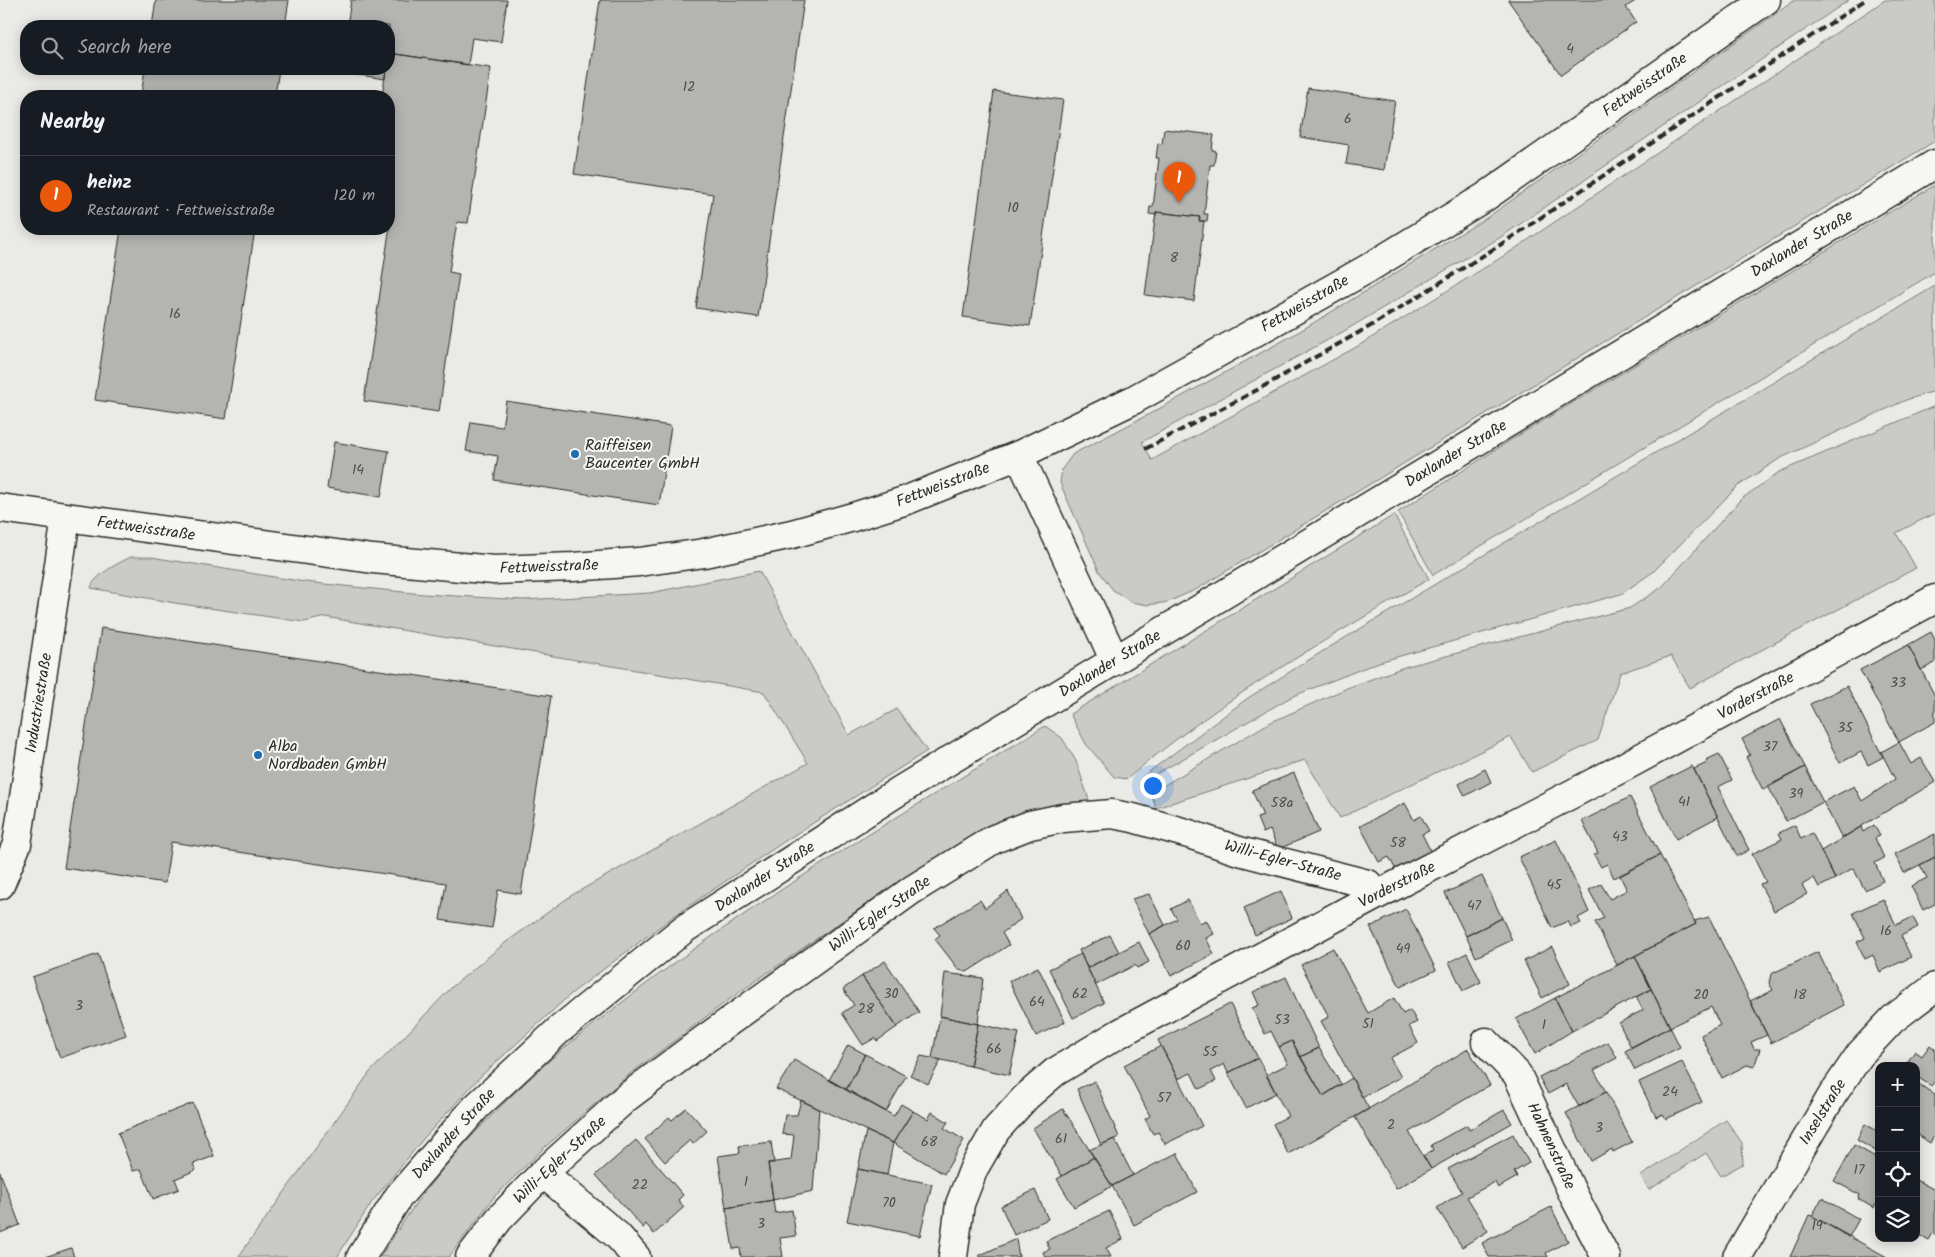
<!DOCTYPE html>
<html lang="en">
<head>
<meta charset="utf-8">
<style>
	:root { --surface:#171b24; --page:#20242c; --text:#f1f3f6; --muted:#9ea1a6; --line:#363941; --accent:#ea580c }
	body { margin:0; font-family:Kalam,sans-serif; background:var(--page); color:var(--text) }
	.controls { position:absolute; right:15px; bottom:15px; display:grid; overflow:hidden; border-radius:10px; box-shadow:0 2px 12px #0003 }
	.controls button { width:45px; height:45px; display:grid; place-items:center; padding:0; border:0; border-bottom:1px solid var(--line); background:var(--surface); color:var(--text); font:25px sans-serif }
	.you { position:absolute; left:1152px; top:785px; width:18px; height:18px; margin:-12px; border:4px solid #fff; border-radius:50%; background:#1a73e8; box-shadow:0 0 0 8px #1a73e833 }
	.badge { display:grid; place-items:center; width:32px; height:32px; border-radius:50%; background:var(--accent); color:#fff; font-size:16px; font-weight:700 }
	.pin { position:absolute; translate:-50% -41px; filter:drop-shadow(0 1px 2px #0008) }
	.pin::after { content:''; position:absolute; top:26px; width:18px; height:15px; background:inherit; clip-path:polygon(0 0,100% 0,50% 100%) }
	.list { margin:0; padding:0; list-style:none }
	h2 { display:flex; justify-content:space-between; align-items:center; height:65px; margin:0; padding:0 20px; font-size:21px }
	h2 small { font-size:16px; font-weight:400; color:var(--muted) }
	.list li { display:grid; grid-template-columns:32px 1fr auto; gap:15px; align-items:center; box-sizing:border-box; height:80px; padding:0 20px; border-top:1px solid var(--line) }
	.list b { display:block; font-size:19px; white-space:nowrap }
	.list p { margin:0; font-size:16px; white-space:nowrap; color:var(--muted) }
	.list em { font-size:16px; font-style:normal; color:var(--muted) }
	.icon { flex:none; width:28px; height:28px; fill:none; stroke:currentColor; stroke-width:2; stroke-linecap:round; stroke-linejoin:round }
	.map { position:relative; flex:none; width:1935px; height:1257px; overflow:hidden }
	.search { position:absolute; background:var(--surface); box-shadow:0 2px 12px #0003; left:20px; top:20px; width:375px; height:55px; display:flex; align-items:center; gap:12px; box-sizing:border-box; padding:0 18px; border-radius:20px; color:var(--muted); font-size:19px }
	.panel { position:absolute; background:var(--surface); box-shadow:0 2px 12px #0003; left:20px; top:90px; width:375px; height:145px; border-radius:20px }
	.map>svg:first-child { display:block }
	.green { fill:#cacac7; stroke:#7a7a79 }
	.building { fill:#b4b4b1; stroke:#2b2b2b }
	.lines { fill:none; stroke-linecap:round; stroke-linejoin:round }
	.street-casing { stroke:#2b2b2b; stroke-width:31 }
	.street { stroke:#f6f6f2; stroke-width:28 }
	.rail { stroke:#2b2b2b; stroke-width:4; stroke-dasharray:8 4; stroke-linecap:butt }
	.poi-dot { fill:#1f6fb2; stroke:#f6f6f2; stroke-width:2 }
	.labels { text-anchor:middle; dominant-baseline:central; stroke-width:4; stroke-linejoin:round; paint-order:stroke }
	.number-label { font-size:14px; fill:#4d4d4c }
	.street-label { font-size:16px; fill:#2b2b2b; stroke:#f6f6f2 }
	.poi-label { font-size:16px; fill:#2b2b2b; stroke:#f6f6f2; text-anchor:start }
</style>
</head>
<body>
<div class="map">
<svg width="1935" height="1257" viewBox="0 0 1935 1257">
	<rect width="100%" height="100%" fill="#eaeae6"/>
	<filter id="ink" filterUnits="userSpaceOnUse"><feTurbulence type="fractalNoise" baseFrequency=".02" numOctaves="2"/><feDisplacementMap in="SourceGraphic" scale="10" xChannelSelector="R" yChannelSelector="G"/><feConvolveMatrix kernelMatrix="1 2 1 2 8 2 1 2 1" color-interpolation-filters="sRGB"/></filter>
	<g filter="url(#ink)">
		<path class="green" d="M1795,0H1849L1501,237L1346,330L1142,442L1152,460L1358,346L1510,252L1885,0H1935V141L1197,589L1168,602L1148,605L1131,602L1113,590L1099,571L1060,483L1062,469L1073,454L1155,411L1295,334L1488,217Z
			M1935,185V272L1433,575L1398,512L1514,438Z
			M1935,286V391L1906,400L1779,459L1738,486L1653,572L1621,594L1379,662L1291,697L1144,781L1142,777L1248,698L1328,648Z
			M1935,406V513L1896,533L1916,568L1690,688L1671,656L1620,673L1598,740L1532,772L1511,737L1340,818L1305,760L1156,808L1151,793L1269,723L1347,688L1404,667L1630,608L1662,587L1740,500L1779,472Z
			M1394,515L1429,579C1325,640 1219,700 1127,779L1114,777L1086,744L1070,714Z
			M131,557H151L305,582L423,594L523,600L650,593L759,571L849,735L897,709L927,751L791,837L674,916L572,993L480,1077L424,1138L372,1202L337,1257H239V1256L370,1072L453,986L505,943L572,895L808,763L764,692L325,617L304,622L175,603L91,588C93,576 120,562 131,557Z
			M1045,726L1062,738L1076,761L1090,803L1024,811L971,837L875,898L727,1001L626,1077L545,1147L494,1197L449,1257H380C392,1239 404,1221 416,1203C447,1161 488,1117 526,1082C559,1050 597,1022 633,994C763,894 906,813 1045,726Z
			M1726,1120L1742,1143L1743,1164L1721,1176L1706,1153L1649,1190L1641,1176Z"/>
		<path class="building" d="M156,0H289L285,26H152Z
			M351,0H507L501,42L472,38L468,65L389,53V26H347Z
			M600,0H804L758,317L696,308L713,194L574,174Z
			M1508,0H1637L1626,7L1636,22L1561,75Z
			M389,53L491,68L468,223L457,222L449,272L459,274L439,412L364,401L392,212L389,211V96H382L386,69H389Z
			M145,69H279L275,96H141Z
			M341,69H386L385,79L340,72Z
			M1308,88L1395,101L1384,170L1346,164L1349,145L1300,137Z
			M994,91L1063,100L1030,326L963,317Z
			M1164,129L1214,135L1212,150L1216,151L1214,165H1210L1204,214H1208L1207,221H1199L1200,217L1156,212V215L1149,214L1150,207H1153L1159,158H1156L1158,143L1162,144Z
			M1156,212L1200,217L1199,221H1204L1194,301L1145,295Z
			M121,229H255L226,419L95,400Z
			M506,401L671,426L659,505L494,480L498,456L466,451L471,422L502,427Z
			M334,442L389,451L381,497L327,488Z
			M101,628L551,696L521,894L498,890L492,928L440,920L446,883L171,842L165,883L64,868Z
			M1931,632L1935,640V663L1921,670L1908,645Z
			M1908,645L1935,696V722L1899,742L1860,670Z
			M1847,686L1883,757L1868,765L1861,752L1840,763L1810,704Z
			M1780,719L1805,767L1763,790L1746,757L1750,755L1742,739Z
			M1899,742L1911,764L1921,758L1935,782L1842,838L1823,802L1854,786L1862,801L1895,779L1881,752Z
			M1719,754L1732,780L1718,787L1749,850L1737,856L1694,769L1707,763L1706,760Z
			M1692,766L1718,817L1676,839L1650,787Z
			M1805,767L1823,802L1786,821L1768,786Z
			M1485,769L1491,782L1465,796L1459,784Z
			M1294,773L1319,832L1278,849L1270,830L1263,833L1257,818L1263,816L1252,790Z
			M1630,797L1660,855L1614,878L1607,864L1601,867L1594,855L1598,853L1582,821Z
			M1405,803L1414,820L1421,816L1429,831L1422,834L1431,852L1396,870L1389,857L1379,862L1360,826Z
			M1795,825L1801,839L1812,833L1835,879L1819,887L1814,878L1802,885L1807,894L1774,911L1760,884L1766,882L1752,854L1782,839L1779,833Z
			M1874,825L1880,836L1875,838L1884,858L1875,863L1883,881L1865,890L1853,868L1835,879L1821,851L1861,827L1863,832Z
			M1935,834V857L1904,873L1895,854Z
			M1556,840L1589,912L1578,918L1581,923L1571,927L1568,921L1552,928L1519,857Z
			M1660,855L1696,924L1617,965L1595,922L1604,918L1589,890L1601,884L1610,899L1627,890L1620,876Z
			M1935,857V904L1923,910L1911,886L1927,878L1920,865Z
			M1482,876L1502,918L1466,936L1445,893Z
			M1008,891L1021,919L1002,933L1009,945L967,972L959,970L935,939L940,935L934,928L980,900L985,908Z
			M1281,891L1292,918L1255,935L1244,908Z
			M1149,894L1165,925L1149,934L1132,899Z
			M1883,899L1896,925L1913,917L1918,927L1901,936L1911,957L1880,972L1873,955L1865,959L1857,942L1865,938L1853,913Z
			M1188,900L1200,923L1206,920L1214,934L1206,938L1214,954L1171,976L1149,934L1177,919L1171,909Z
			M1406,909L1436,970L1400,987L1370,927Z
			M1709,917L1767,1035L1751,1042L1754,1049H1760L1754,1067L1747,1065L1722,1078L1701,1035L1720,1025L1711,1007L1670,1027L1635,956L1696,924L1694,921Z
			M1502,918L1512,940L1476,957L1466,936Z
			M1110,935L1119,952L1087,968L1079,950Z
			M1139,942L1149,962L1137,968L1135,965L1096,985L1087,968Z
			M1552,947L1570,984L1542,998L1524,961Z
			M1333,948L1368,1013L1394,998L1403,1014L1410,1010L1417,1022L1409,1026L1418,1043L1390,1058L1401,1077L1362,1097L1321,1021L1329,1017L1301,965Z
			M1818,952L1844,1005L1771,1043L1750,1001L1773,990L1769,983L1771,974Z
			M1467,953L1481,982L1463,991L1449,962Z
			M98,954L126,1035L60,1058L32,977Z
			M1081,954L1104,1003L1073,1018L1049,969Z
			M1635,956L1651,989L1572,1031L1555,998Z
			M885,961L919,1012L897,1027L862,976Z
			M1038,967L1065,1022L1036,1036L1009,981Z
			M945,973L983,978L978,1024L940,1016Z
			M862,976L897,1027L877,1041L875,1038L863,1045L842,1013L854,1005L843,989Z
			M1286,977L1319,1048L1300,1057L1292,1041L1279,1047L1271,1031L1265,1034L1252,1008L1259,1005L1253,992Z
			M1651,989L1670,1027L1631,1047L1619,1023L1643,1010L1636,997Z
			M1555,998L1572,1031L1535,1054L1516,1019Z
			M1230,1004L1258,1058L1228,1073L1224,1064L1211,1071L1216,1081L1199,1089L1191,1073L1178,1079L1158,1040Z
			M940,1016L978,1024L970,1066L932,1058Z
			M978,1024L1019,1033L1009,1075L970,1066Z
			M1670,1027L1680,1047L1635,1070L1625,1051Z
			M1292,1041L1323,1096L1352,1078L1369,1109L1288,1154L1273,1124L1288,1116L1266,1075L1288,1064L1279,1047Z
			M1608,1042L1617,1058L1594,1070L1606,1092L1579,1107L1566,1084L1548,1094L1539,1077Z
			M848,1045L865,1054L846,1090L829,1080Z
			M1930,1045L1935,1049V1081L1931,1086L1916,1076V1066H1905L1915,1051L1922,1056Z
			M1161,1046L1202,1126L1165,1144L1158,1132L1153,1134L1145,1119L1150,1116L1124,1065Z
			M1319,1048L1341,1084L1323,1096L1300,1057Z
			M1468,1049L1490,1085L1409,1132L1431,1169L1396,1189L1355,1117Z
			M865,1054L906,1076L886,1112L846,1090Z
			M921,1056L941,1060L928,1084L910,1075Z
			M1258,1058L1276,1093L1246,1108L1228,1073Z
			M794,1060L894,1116L901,1104L913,1111L893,1143L776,1089Z
			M1682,1062L1702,1102L1666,1119L1663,1114L1656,1117L1639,1082Z
			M1095,1081L1119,1137L1101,1145L1077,1089Z
			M1916,1082L1935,1095V1134L1930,1143L1916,1134Z
			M1606,1092L1632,1142L1613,1152L1612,1149L1591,1161L1566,1113Z
			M801,1100L819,1109L813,1191L773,1200L768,1163L791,1160L794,1135L782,1134L785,1115H797Z
			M193,1103L214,1156L193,1164L196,1170L175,1179L179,1189L153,1199L141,1169L133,1171L118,1133Z
			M686,1108L707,1131L693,1144L690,1140L665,1162L645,1139L669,1117L672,1120Z
			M1063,1109L1094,1157L1062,1176L1033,1128Z
			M1504,1110L1512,1123L1431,1169L1423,1156L1433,1150L1431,1145L1467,1125L1469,1130Z
			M913,1111L928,1119L932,1112L948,1122L944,1128L964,1140L944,1174L893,1143Z
			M1865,1124L1879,1132V1153L1857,1140Z
			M866,1131L893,1143L887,1175L858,1169Z
			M1513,1134L1529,1163L1514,1172L1517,1177L1498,1188L1495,1182L1467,1197L1488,1231L1462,1247L1437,1208L1462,1192L1448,1169Z
			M1114,1139L1133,1175L1112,1186L1089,1150Z
			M636,1140L683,1195L678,1200L684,1207L654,1234L646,1224L643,1228L596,1175Z
			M771,1142L774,1163H768L773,1200L726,1208L718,1156L740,1153L739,1146Z
			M1854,1145L1879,1159V1205L1876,1204L1874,1208L1858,1199L1860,1195L1834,1181Z
			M1177,1153L1197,1192L1134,1225L1112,1186Z
			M1094,1157L1112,1186L1074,1207L1057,1179Z
			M858,1169L932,1184L920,1236L847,1221Z
			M0,1172L20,1225L0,1233Z
			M1916,1180L1935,1190V1235L1933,1233L1929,1240L1916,1233L1918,1227L1916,1226Z
			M1035,1190L1048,1219L1014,1235L1001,1206Z
			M1822,1198L1859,1219L1849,1237L1812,1216Z
			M773,1200L775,1213L792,1210L796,1236L780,1238L783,1257H741L740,1248L733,1249L726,1208Z
			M1551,1207L1568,1241L1546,1253L1548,1257H1489L1482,1243Z
			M1109,1211L1123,1239L1106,1248L1111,1257H1045L1043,1252L1050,1249L1046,1241Z
			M1809,1215L1812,1216L1887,1257H1790Z
			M1016,1239L1019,1257H979L978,1256Z
			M71,1248L74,1257H45Z"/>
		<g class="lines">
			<g class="street-casing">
				<path id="street" d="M1019,455L1115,661
					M0,508L373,559L494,570L573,567L639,562L704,553L792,534L853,517L907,500L1019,455L1133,400L1250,335L1367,269L1485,197L1766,0
					M0,885L17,844L66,518
					M1486,1042L1517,1074L1574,1196L1606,1257
					M543,1173L618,1236L636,1257
					M361,1257L399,1196L476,1107L559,1030L684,929L899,791L1935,164
					M470,1257L499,1219L543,1173L627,1097L702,1041L912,890L994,839L1030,825L1063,818L1112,814L1133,818L1189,834L1239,851L1368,884L1375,896
					M953,1257L960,1204L974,1168L996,1130L1026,1097L1055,1072L1120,1033L1375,896L1620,769L1935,599
					M1737,1257L1833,1094L1861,1053L1893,1019L1935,987"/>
			</g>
			<use href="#street" class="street"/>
			<path class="rail" d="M1145,449L1257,390L1374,324L1500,245L1865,0"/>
		</g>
	</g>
	<g class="poi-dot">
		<circle cx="575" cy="454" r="5"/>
		<circle cx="258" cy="755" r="5"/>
	</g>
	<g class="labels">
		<g class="number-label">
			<text x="1570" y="49">4</text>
			<text x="689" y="87">12</text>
			<text x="1348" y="119">6</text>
			<text x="1013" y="208">10</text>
			<text x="1174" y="258">8</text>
			<text x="175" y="314">16</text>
			<text x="358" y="470">14</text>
			<text x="1898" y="683">33</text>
			<text x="1845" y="728">35</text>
			<text x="1770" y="747">37</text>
			<text x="1796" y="794">39</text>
			<text x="1684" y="802">41</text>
			<text x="1282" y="803">58a</text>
			<text x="1620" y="837">43</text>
			<text x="1398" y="843">58</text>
			<text x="1554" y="885">45</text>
			<text x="1474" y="906">47</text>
			<text x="1886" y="931">16</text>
			<text x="1183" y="946">60</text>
			<text x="1403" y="949">49</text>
			<text x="891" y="994">30</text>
			<text x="1080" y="994">62</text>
			<text x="1701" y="995">20</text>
			<text x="1800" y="995">18</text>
			<text x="1037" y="1002">64</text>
			<text x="79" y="1006">3</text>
			<text x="866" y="1009">28</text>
			<text x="1282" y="1020">53</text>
			<text x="1368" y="1024">51</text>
			<text x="1544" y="1025">1</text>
			<text x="994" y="1049">66</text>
			<text x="1210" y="1052">55</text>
			<text x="1670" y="1092">24</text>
			<text x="1164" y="1098">57</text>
			<text x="1391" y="1125">2</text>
			<text x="1599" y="1128">3</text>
			<text x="1061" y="1139">61</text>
			<text x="929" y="1142">68</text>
			<text x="1859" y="1170">17</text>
			<text x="746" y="1182">1</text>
			<text x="640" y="1185">22</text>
			<text x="889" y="1203">70</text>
			<text x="761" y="1224">3</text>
			<text x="1817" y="1226">19</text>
		</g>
		<g class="street-label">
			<text transform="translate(1645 85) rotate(-35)">Fettweisstraße</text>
			<text transform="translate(1802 244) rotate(-31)">Daxlander Straße</text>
			<text transform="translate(1305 304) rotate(-30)">Fettweisstraße</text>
			<text transform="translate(1456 454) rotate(-31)">Daxlander Straße</text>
			<text transform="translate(943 485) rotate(-21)">Fettweisstraße</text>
			<text transform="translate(146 529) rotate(8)">Fettweisstraße</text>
			<text transform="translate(549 567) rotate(-2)">Fettweisstraße</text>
			<text transform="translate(1110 664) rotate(-31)">Daxlander Straße</text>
			<text transform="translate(1756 696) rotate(-28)">Vorderstraße</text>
			<text transform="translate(39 703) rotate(-81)">Industriestraße</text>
			<text transform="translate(1283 861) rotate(15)">Willi-Egler-Straße</text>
			<text transform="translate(765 877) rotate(-33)">Daxlander Straße</text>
			<text transform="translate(1397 885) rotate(-27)">Vorderstraße</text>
			<text transform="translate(880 914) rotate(-35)">Willi-Egler-Straße</text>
			<text transform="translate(1823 1112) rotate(-58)">Inselstraße</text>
			<text transform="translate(454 1134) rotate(-48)">Daxlander Straße</text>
			<text transform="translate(1551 1146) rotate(65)">Hahnenstraße</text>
			<text transform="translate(560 1160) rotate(-43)">Willi-Egler-Straße</text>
		</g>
		<g class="poi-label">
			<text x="585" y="445">Raiffeisen<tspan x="585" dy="18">Baucenter GmbH</tspan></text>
			<text x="268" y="746">Alba<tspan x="268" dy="18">Nordbaden GmbH</tspan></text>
		</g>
	</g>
</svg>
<div class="controls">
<button>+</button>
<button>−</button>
<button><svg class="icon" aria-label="locate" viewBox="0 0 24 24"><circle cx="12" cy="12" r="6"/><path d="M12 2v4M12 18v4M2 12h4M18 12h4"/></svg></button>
<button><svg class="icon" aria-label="layers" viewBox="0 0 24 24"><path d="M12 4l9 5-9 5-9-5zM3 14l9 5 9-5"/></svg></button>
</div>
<div class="you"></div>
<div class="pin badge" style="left:1179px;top:203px">1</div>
<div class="search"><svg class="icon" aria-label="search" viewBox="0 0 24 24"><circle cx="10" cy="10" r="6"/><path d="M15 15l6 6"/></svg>Search here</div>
<section class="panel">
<h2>Nearby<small></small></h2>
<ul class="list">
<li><span class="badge">1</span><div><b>heinz</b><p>Restaurant · Fettweisstraße</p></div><em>120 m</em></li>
</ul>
</section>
</div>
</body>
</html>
